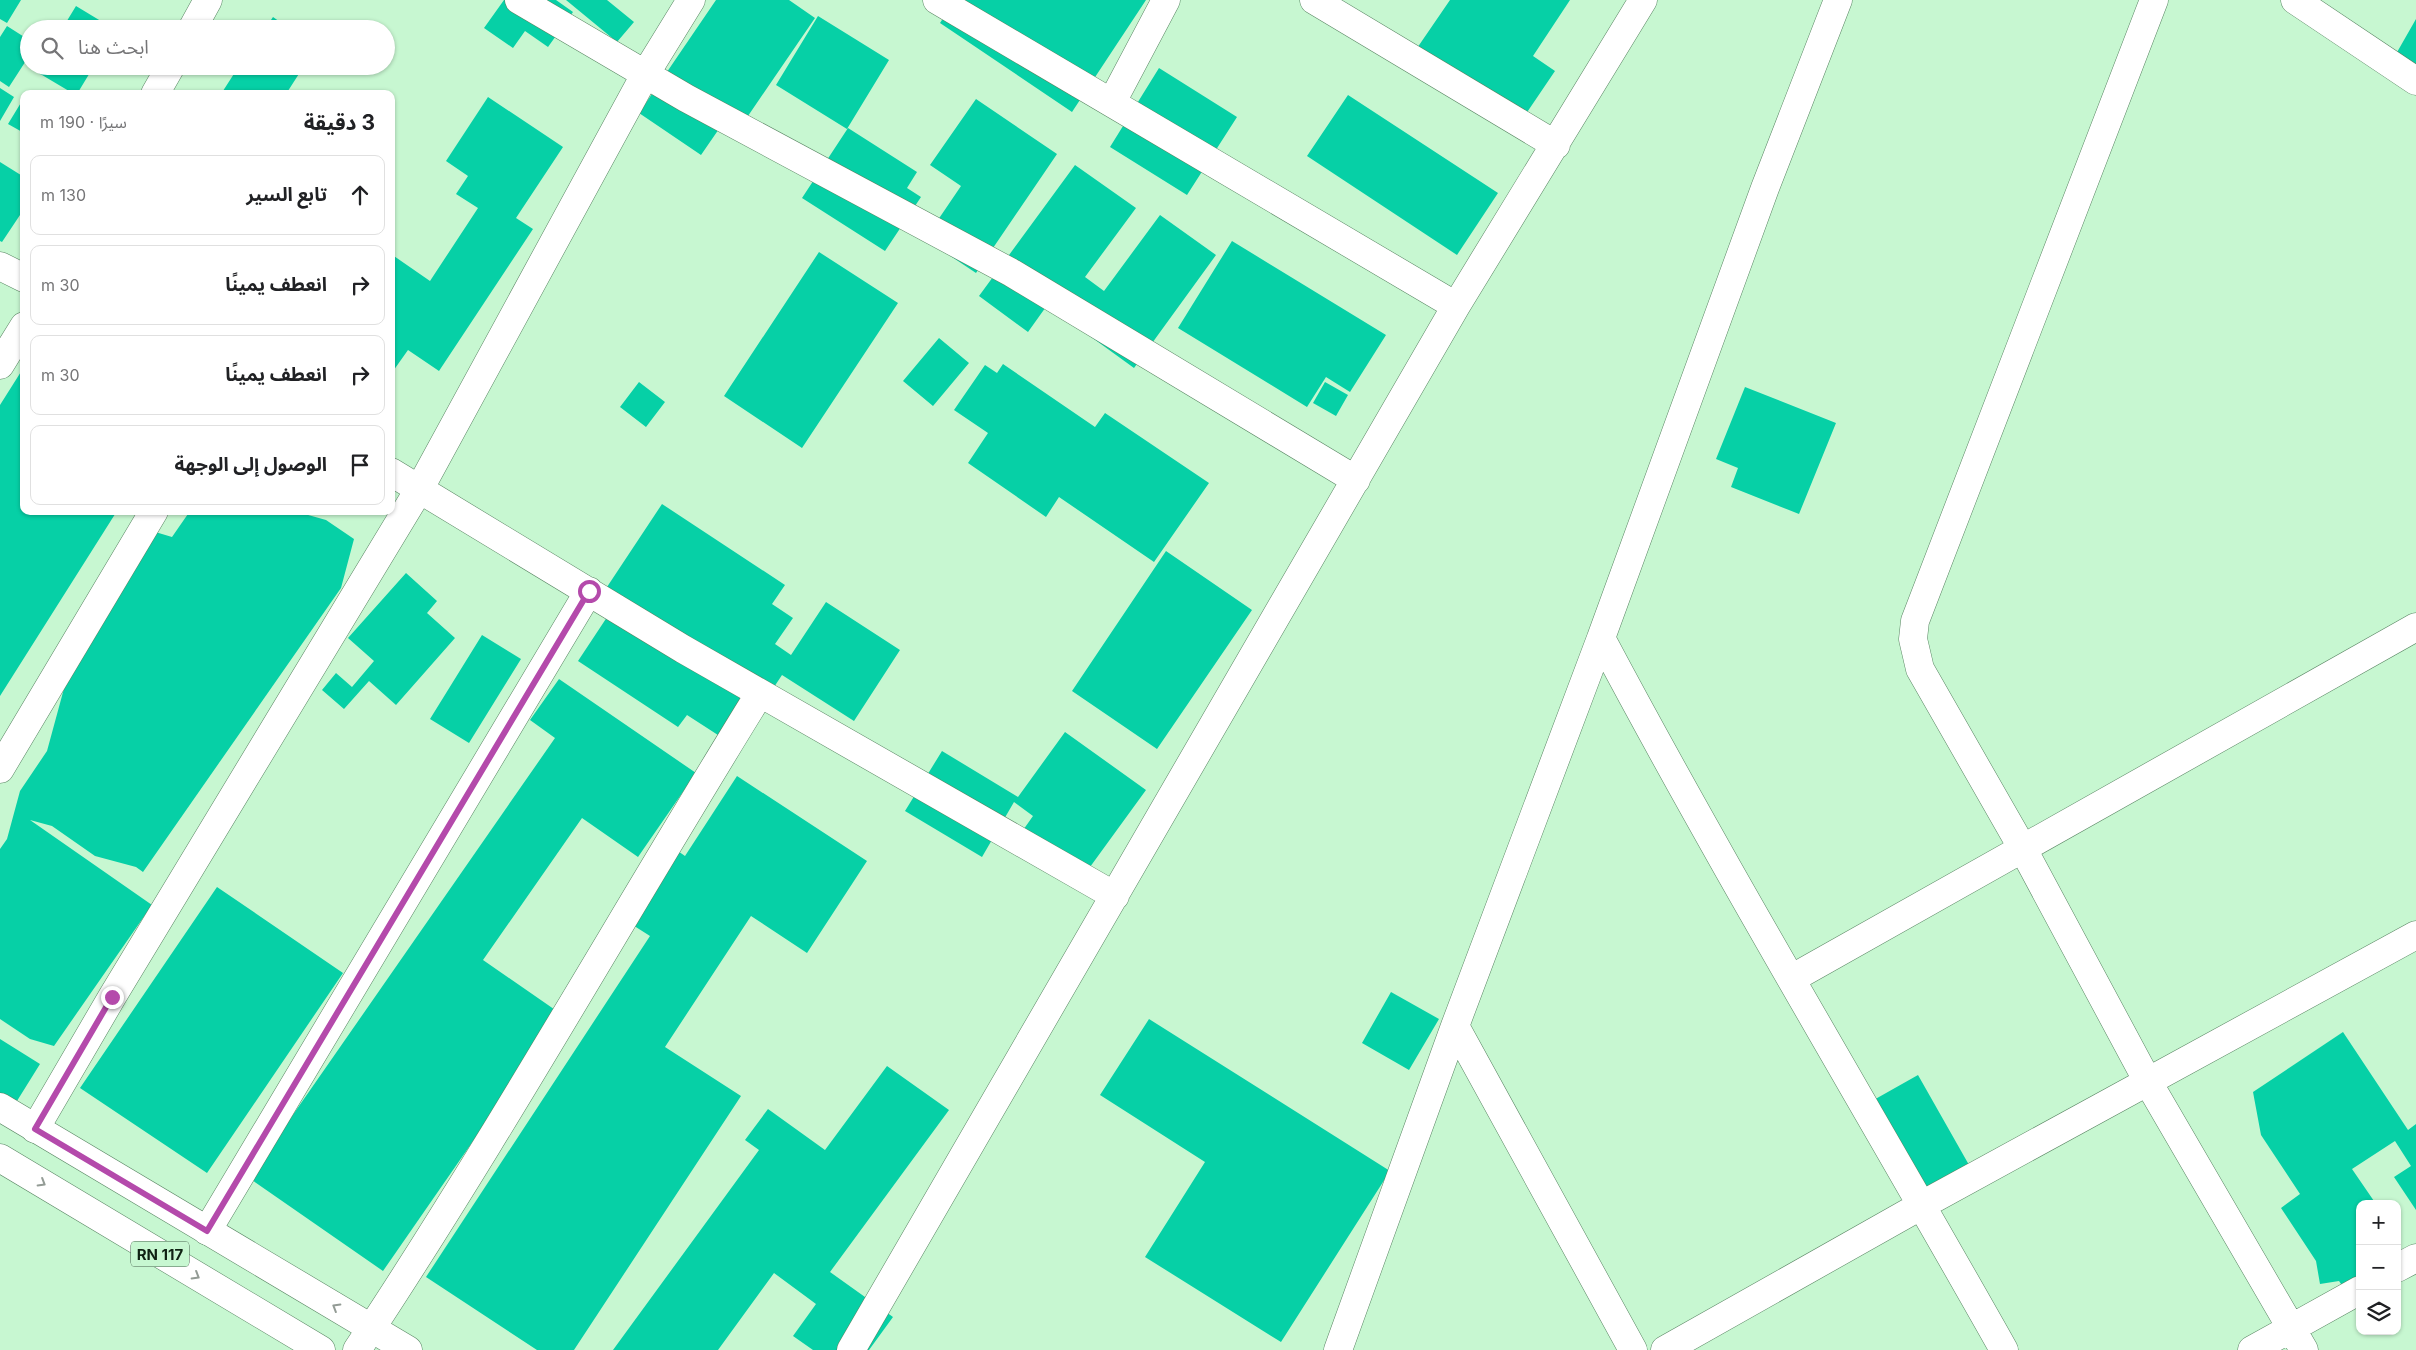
<!DOCTYPE html>
<html lang="ar">
<head>
<meta charset="utf-8">
<style>
	:root { --surface:#fff; --page:#f2f2f2; --text:#202124; --muted:#757577; --line:#e0e0e0 }
	body { margin:0; font-family:Inter,"Noto Sans Arabic",sans-serif; background:var(--page); color:var(--text); direction:rtl }
	.controls { position:absolute; right:15px; bottom:15px; display:grid; overflow:hidden; border-radius:10px; box-shadow:0 1px 4px #0004 }
	.controls button { width:45px; height:45px; display:grid; place-items:center; padding:0; border:0; border-bottom:1px solid var(--line); background:var(--surface); color:var(--text); font:25px sans-serif }
	.stop { position:absolute; width:15px; height:15px; margin:-11px; border:4px solid #b44aab; border-radius:50%; background:#fff }
	.stop.end { background:#b44aab; border-color:#fff; box-shadow:0 1px 5px #0008 }
	.list { margin:0; padding:0; list-style:none }
	h2 { display:flex; justify-content:space-between; align-items:center; height:65px; margin:0; padding:0 20px; font-size:21px }
	h2 small { font-size:16px; font-weight:400; color:var(--muted) }
	.list li { display:grid; grid-template-columns:32px 1fr auto; gap:15px; align-items:center; box-sizing:border-box; height:80px; margin:0 10px 10px; padding:0 10px; border:1px solid var(--line); border-radius:10px }
	.list b { display:block; font-size:19px; white-space:nowrap }
	.list em { font-size:16px; font-style:normal; color:var(--muted) }
	.icon { flex:none; width:28px; height:28px; fill:none; stroke:currentColor; stroke-width:2; stroke-linecap:round; stroke-linejoin:round }
	.map { position:relative; flex:none; width:2416px; height:1350px; overflow:hidden; direction:ltr }
	.search { position:absolute; background:var(--surface); box-shadow:0 1px 4px #0004; left:20px; top:20px; width:375px; height:55px; display:flex; align-items:center; gap:12px; box-sizing:border-box; padding:0 18px; border-radius:28px; color:var(--muted); font-size:19px }
	.panel { position:absolute; background:var(--surface); box-shadow:0 1px 4px #0004; left:20px; top:90px; width:375px; height:425px; border-radius:10px; direction:rtl }
	.map>svg:first-child { display:block }
	.building { fill:#06d0a6 }
	.lines { fill:none; stroke-linecap:round; stroke-linejoin:round }
	.minor-casing { stroke:#598563; stroke-width:29 }
	.primary-casing { stroke:#598563; stroke-width:29 }
	.minor { stroke:#fff; stroke-width:28 }
	.primary { stroke:#fff; stroke-width:28 }
	.oneway { stroke:#939b95 }
	.route { stroke:#b44aab; stroke-width:6 }
	.labels { text-anchor:middle; dominant-baseline:central; stroke-width:4; stroke-linejoin:round; paint-order:stroke }
	.shield { fill:#c7f7d1; stroke:#46614c; stroke-width:1 }
	.shield-label { font-size:15px; font-weight:bold; fill:#0f2113 }
</style>
</head>
<body>
<div class="map">
<svg width="2416" height="1350" viewBox="0 0 2416 1350">
	<rect width="100%" height="100%" fill="#c7f7d1"/>
	<path class="building" d="M0,0H21L7,23L0,19Z
		M504,0H556L573,12L548,47L525,31L513,48L484,28Z
		M566,0H607L634,22L617,42Z
		M716,0H789L815,18L735,135L721,126L701,155L639,113Z
		M955,0H1146L1072,112L940,23Z
		M1450,0H1570L1533,56L1555,71L1519,124L1413,54Z
		M76,6L114,29H62Z
		M818,16L889,60L847,129L776,85Z
		M273,17L290,29H265Z
		M2416,19V94L2384,75Z
		M7,26L29,40V56L9,87L0,81V37Z
		M40,66H94L77,94H74L37,72Z
		M239,66H304L286,94H221Z
		M1159,68L1237,117L1187,195L1110,147Z
		M0,88L14,97L0,121Z
		M1348,95L1498,193L1457,255L1307,156Z
		M488,97L563,147L516,218L533,229L439,371L408,350L391,374V254L430,281L478,208L456,194L468,176L446,161Z
		M976,99L1057,154L976,273L925,239L961,186L930,165Z
		M22,101L24,102V133L8,124Z
		M848,128L917,172L907,188L921,197L885,251L802,198Z
		M0,162L24,177V209L2,242L0,241Z
		M1075,165L1136,208L1085,277L1104,291L1160,215L1216,255L1134,368L1065,318L1058,290L1028,332L979,296Z
		M1232,241L1386,335L1350,392L1326,377L1307,407L1178,328Z
		M819,252L898,303L802,448L724,396Z
		M939,338L969,363L933,406L903,381Z
		M1003,364L1095,427L1105,413L1209,483L1154,562L1059,497L1046,517L968,463L988,433L954,410L985,365L997,373Z
		M24,367V511H117L0,696V405Z
		M639,382L665,402L646,427L620,407Z
		M1325,382L1348,395L1336,416L1313,403Z
		M1745,387L1836,423L1799,514L1731,487L1738,468L1716,459Z
		M662,504L785,585L772,604L793,618L775,644L791,655L826,602L900,650L854,721L782,675L735,746L687,715L678,727L578,661L621,596L607,587Z
		M190,511H294L326,520L354,539L341,588L143,872L136,867L95,856L52,826L30,820L152,905L54,1046L30,1039L0,1019V849L7,839L20,791L47,751L78,637L152,531L172,537Z
		M1166,551L1252,610L1157,749L1072,691Z
		M406,573L437,601L427,613L455,638L396,705L369,681L344,709L322,690L336,673L352,687L374,661L348,638Z
		M482,635L521,659L469,743L430,719Z
		M559,679L696,773L638,857L582,818L483,960L561,1014L383,1271L249,1178L555,738L530,720Z
		M1065,732L1146,790L1082,878L1021,833L1033,816L1014,802L982,857L905,811L942,751L1018,797Z
		M737,776L867,861L807,953L751,916L665,1047L741,1096L574,1350H537L426,1277L650,936L617,915L665,842L685,856Z
		M217,887L343,973L207,1173L80,1088Z
		M1391,992L1439,1019L1409,1070L1362,1043Z
		M1149,1019L1390,1171L1281,1342L1145,1257L1205,1162L1100,1095Z
		M2343,1032L2408,1130L2416,1124V1210L2394,1177L2411,1166L2395,1141L2352,1169L2376,1204H2360V1299L2354,1303L2339,1281L2320,1284L2316,1261L2281,1208L2300,1194L2261,1135L2253,1092Z
		M0,1039L40,1064L12,1109L0,1102Z
		M887,1066L949,1110L830,1272L893,1317L869,1350H813L793,1336L816,1304L774,1273L718,1350H613L759,1150L745,1140L768,1109L825,1150Z
		M1918,1075L1973,1172L1919,1204L1863,1106Z"/>
	<g class="lines">
		<g class="minor-casing">
			<path id="minor" d="M519,0L686,98L1012,273L1356,480
				M937,0L1456,306
				M1314,0L1556,145
				M1838,0L1765,188L1601,638C1729,879 1870,1112 2004,1350
				M2154,0L1915,621L1913,639L1920,669L2023,849L2148,1082L2304,1350
				M2295,0L2416,81
				M192,29L208,0
				M155,94L171,66
				M1112,102L1166,0
				M0,266L24,278
				M0,365L24,326
				M391,472L683,649L1115,896
				M0,769L154,511
				M1791,979L2416,627
				M1455,1026L1633,1350
				M35,1129L112,997L420,488L646,73L691,0
				M207,1231L589,591
				M2397,1268L2416,1258
				M357,1350C499,1136 625,911 760,693
				M851,1350L1456,306L1643,0
				M1338,1350L1455,1026L1601,638
				M1665,1350L1922,1205L2416,935
				M2252,1350L2360,1290"/>
		</g>
		<g class="primary-casing">
			<path id="primary" d="M0,1107L408,1350
				M0,1158L321,1350"/>
		</g>
		<use href="#minor" class="minor"/>
		<use href="#primary" class="primary"/>
	</g>
	<defs><path id="oneway-chevron" d="M-2-3.5L2.5 0L-2 3.5" fill="none" stroke-width="1.6" stroke-linecap="round" stroke-linejoin="round" transform="scale(1.25)"/></defs>
	<g class="oneway">
		<use href="#oneway-chevron" transform="translate(42 1183) rotate(31)"/>
		<use href="#oneway-chevron" transform="translate(196 1276) rotate(31)"/>
		<use href="#oneway-chevron" transform="translate(336 1307) rotate(-149)"/>
	</g>
	<g class="lines">
		<path class="route" d="M112,997L35,1129L207,1231L589,591"/>
	</g>
	<g class="labels">
		<rect class="shield" x="131" y="1241.5" width="58" height="25" rx="4"/>
		<g class="shield-label">
			<text x="160" y="1254">RN 117</text>
		</g>
	</g>
</svg>
<div class="controls">
<button>+</button>
<button>−</button>
<button><svg class="icon" aria-label="layers" viewBox="0 0 24 24"><path d="M12 4l9 5-9 5-9-5zM3 14l9 5 9-5"/></svg></button>
</div>
<div class="stop" style="left:589px;top:591px"></div>
<div class="stop end" style="left:112px;top:997px"></div>
<div class="search"><svg class="icon" aria-label="search" viewBox="0 0 24 24"><circle cx="10" cy="10" r="6"/><path d="M15 15l6 6"/></svg>ابحث هنا</div>
<section class="panel">
<h2>3 دقيقة<small>سيرًا · 190 m</small></h2>
<ul class="list">
<li><svg class="icon" aria-label="ahead" viewBox="0 0 24 24"><path d="M12 20V5M6 11l6-6 6 6"/></svg><div><b>تابع السير</b></div><em>130 m</em></li>
<li><svg class="icon" aria-label="right" viewBox="0 0 24 24"><path d="M7 20v-9h11M14 6l5 5-5 5"/></svg><div><b>انعطف يمينًا</b></div><em>30 m</em></li>
<li><svg class="icon" aria-label="right" viewBox="0 0 24 24"><path d="M7 20v-9h11M14 6l5 5-5 5"/></svg><div><b>انعطف يمينًا</b></div><em>30 m</em></li>
<li><svg class="icon" aria-label="arrive" viewBox="0 0 24 24"><path d="M6 21V4h12l-3 4 3 4H6"/></svg><div><b>الوصول إلى الوجهة</b></div></li>
</ul>
</section>
</div>
</body>
</html>
